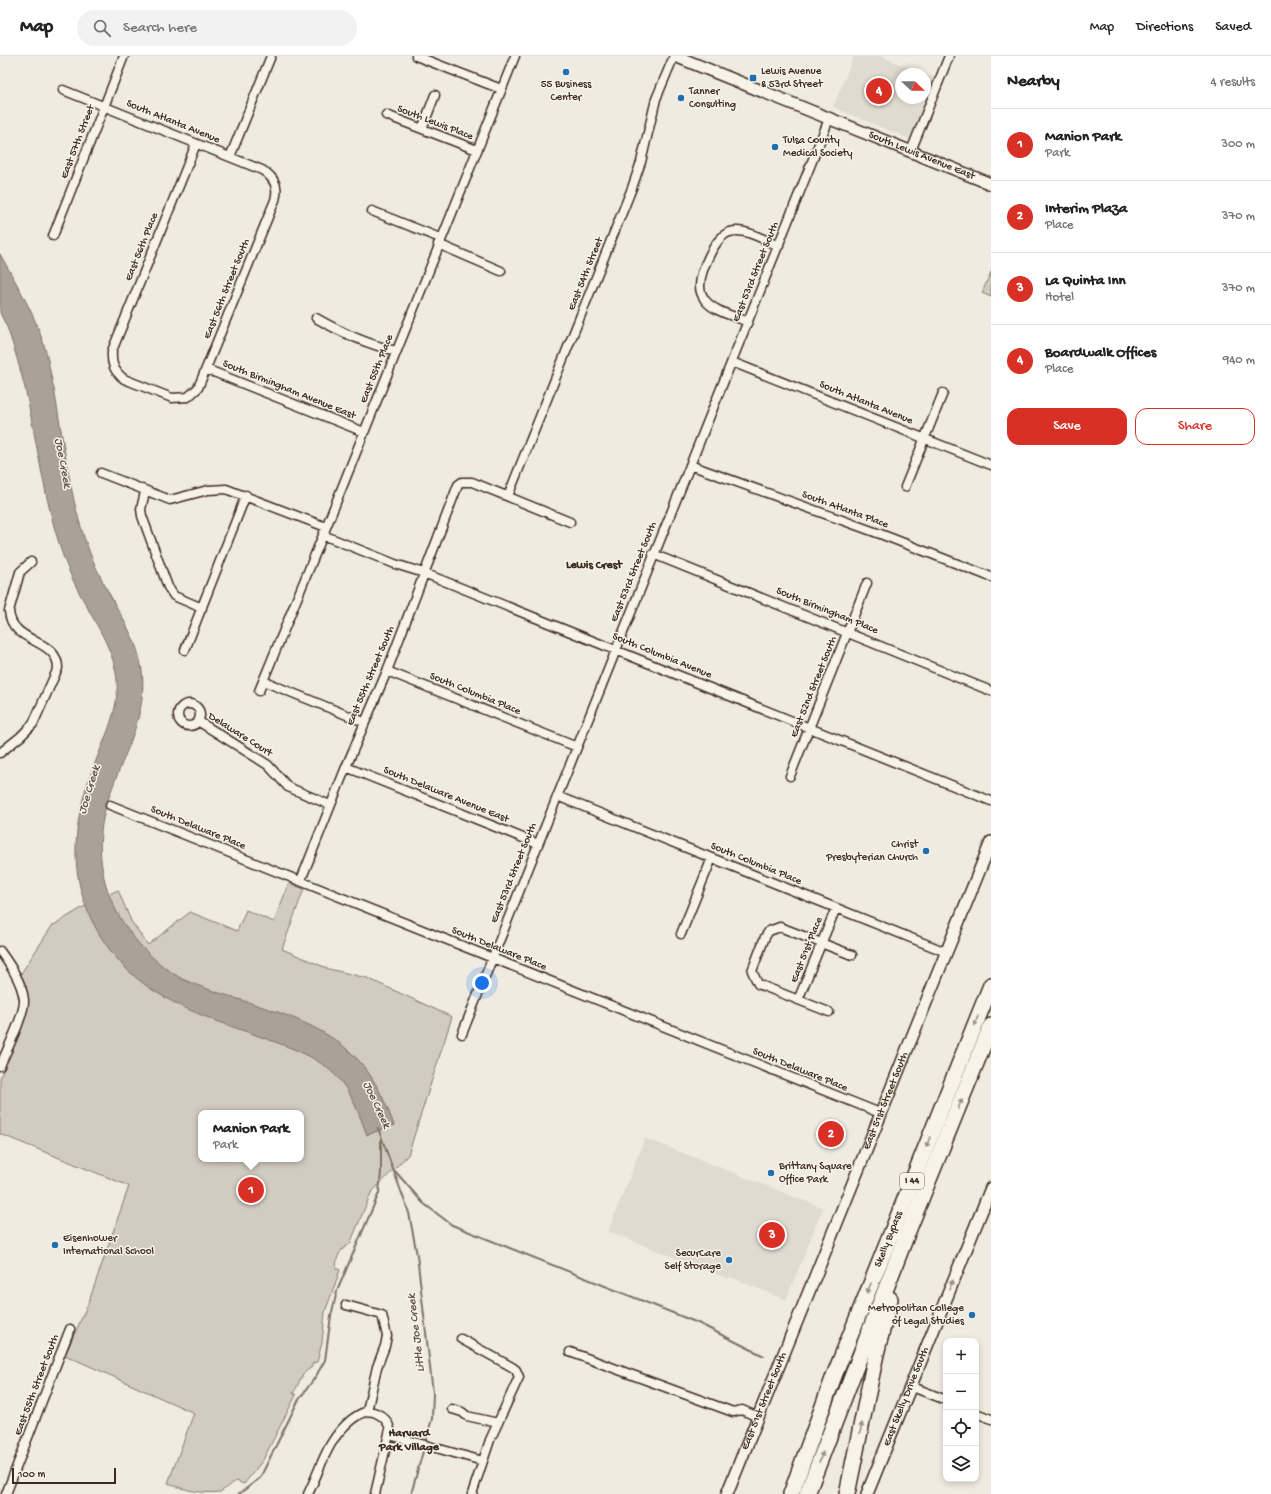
<!DOCTYPE html>
<html lang="en">
<head>
<meta charset="utf-8">
<style>
	:root { --surface:#fff; --page:#f2f2f2; --text:#222; --muted:#767676; --line:#e0e0e0; --accent:#d93025 }
	body { margin:0; font-family:"Gochi Hand",sans-serif; background:var(--page); color:var(--text) }
	.controls { position:absolute; right:12px; bottom:12px; display:grid; overflow:hidden; border-radius:8px; box-shadow:0 2px 6px #0003 }
	.controls button { width:36px; height:36px; display:grid; place-items:center; padding:0; border:0; border-bottom:1px solid var(--line); background:var(--surface); color:var(--text); font:20px sans-serif }
	.compass { position:absolute; left:895px; top:12px; width:36px; height:36px; border-radius:50%; background:var(--surface); box-shadow:0 2px 6px #0003; rotate:112deg }
	.scale { position:absolute; left:12px; bottom:10px; width:104px; box-sizing:border-box; padding-left:4px; border:2px solid #3b2a1e; border-top:0; font-size:11px; line-height:14px; white-space:nowrap; color:#3b2a1e; -webkit-text-stroke:3px #f7f3e8; paint-order:stroke }
	.you { position:absolute; left:482px; top:927px; width:14px; height:14px; margin:-10px; border:3px solid #fff; border-radius:50%; background:#1a73e8; box-shadow:0 0 0 6px #1a73e833 }
	.badge { display:grid; place-items:center; width:26px; height:26px; border-radius:50%; background:var(--accent); color:#fff; font-size:13px; font-weight:700 }
	.pin { position:absolute; translate:-50% -50%; border:2px solid #fff; box-shadow:0 1px 4px #0006 }
	.popup { position:absolute; left:198px; top:1054px; width:106px; height:52px; box-sizing:border-box; display:grid; place-content:center; border-radius:8px; background:var(--surface); filter:drop-shadow(0 1px 3px #0005); font-size:13px; white-space:nowrap; color:var(--muted) }
	.popup b { font-size:15px; color:var(--text) }
	.popup::after { content:''; position:absolute; left:50%; top:100%; margin-left:-8px; border:8px solid transparent; border-top-color:var(--surface) }
	.list { margin:0; padding:0; list-style:none }
	h2 { display:flex; justify-content:space-between; align-items:center; height:52px; margin:0; padding:0 16px; font-size:17px }
	h2 small { font-size:13px; font-weight:400; color:var(--muted) }
	.list li { display:grid; grid-template-columns:26px 1fr auto; gap:12px; align-items:center; box-sizing:border-box; height:72px; padding:0 16px; border-top:1px solid var(--line) }
	.list b { display:block; font-size:15px; white-space:nowrap }
	.list p { margin:0; font-size:13px; white-space:nowrap; color:var(--muted) }
	.list em { font-size:13px; font-style:normal; color:var(--muted) }
	.actions { display:flex; gap:8px; padding:12px 16px }
	.actions a { flex:1; padding:9px 0; border:1px solid var(--accent); border-radius:12px; text-align:center; font-size:14px; color:var(--accent) }
	.actions .main { background:var(--accent); color:#fff }
	.icon { flex:none; width:22px; height:22px; fill:none; stroke:currentColor; stroke-width:2; stroke-linecap:round; stroke-linejoin:round }
	.map { position:relative; flex:none; width:991px; height:1438px; overflow:hidden }
	header { display:flex; align-items:center; gap:24px; box-sizing:border-box; height:56px; padding:0 20px; background:var(--surface); border-bottom:1px solid var(--line) }
	header strong { font-size:19px }
	nav { display:flex; gap:22px; margin-inline-start:auto; font-size:14px }
	.search { width:280px; height:36px; background:var(--page); display:flex; align-items:center; gap:10px; box-sizing:border-box; padding:0 14px; border-radius:22px; color:var(--muted); font-size:15px }
	main { display:flex }
	aside { flex:1; background:var(--surface) }
	.map>svg:first-child { display:block }
	.built { fill:#e0dbd0; fill-rule:evenodd }
	.green { fill:#d1cbc0; stroke:#867a6f; fill-rule:evenodd }
	.water { fill:#aaa296; stroke:#7e7266 }
	.lines { fill:none; stroke-linecap:round; stroke-linejoin:round }
	.stream { stroke:#7e7266; stroke-width:2 }
	.minor-casing { stroke:#3b2a1e; stroke-width:11 }
	.secondary-casing { stroke:#3b2a1e; stroke-width:14 }
	.motorway-casing { stroke:#3b2a1e; stroke-width:18 }
	.minor { stroke:#f7f3e8; stroke-width:8 }
	.secondary { stroke:#f7f3e8; stroke-width:11 }
	.motorway { stroke:#f7f3e8; stroke-width:15 }
	.oneway { fill:#998e83 }
	.poi-dot { fill:#1f6fb2; stroke:#f7f3e8; stroke-width:1.5 }
	.labels { text-anchor:middle; dominant-baseline:central; stroke-width:3; stroke-linejoin:round; paint-order:stroke }
	.shield { fill:#f7f3e8; stroke:#73665b; stroke-width:1 }
	.shield-label { font-size:10px; font-weight:bold; fill:#3b2a1e }
	.poi-label { font-size:11px; fill:#3b2a1e; stroke:#f7f3e8; text-anchor:start }
	.street-label { font-size:11px; fill:#3b2a1e; stroke:#f7f3e8 }
	.water-label { font-size:12px; font-style:italic; fill:#625448; stroke:#f7f3e8 }
	.neighbourhood-label { font-size:12px; font-weight:bold; fill:#3b2a1e; stroke:#f7f3e8 }
</style>
</head>
<body>
<header>
<strong>Map</strong>
<div class="search"><svg class="icon" aria-label="search" viewBox="0 0 24 24"><circle cx="10" cy="10" r="6"/><path d="M15 15l6 6"/></svg>Search here</div>
<nav><a>Map</a><a>Directions</a><a>Saved</a></nav>
</header>
<main>
<div class="map">
<svg width="991" height="1438" viewBox="0 0 991 1438">
	<rect width="100%" height="100%" fill="#efebe0"/>
	<filter id="ink" filterUnits="userSpaceOnUse"><feTurbulence type="fractalNoise" baseFrequency=".025" numOctaves="2"/><feDisplacementMap in="SourceGraphic" scale="8" xChannelSelector="R" yChannelSelector="G"/><feConvolveMatrix kernelMatrix="1 2 1 2 8 2 1 2 1" color-interpolation-filters="sRGB"/></filter>
	<g filter="url(#ink)">
		<path class="built" d="M854,0H880L935,22L910,83L833,51ZM901,18H925V42H901Z
			M645,1082L823,1152L786,1244L730,1221L728,1223L608,1175Z"/>
		<path class="green" d="M991,216V241L982,237Z
			M289,827L304,833L282,893L329,913L367,922L452,961L408,1099L371,1137L350,1188C339,1194 337,1200 336,1212L340,1214L325,1256L322,1287L317,1306L313,1307L311,1312C300,1317 300,1328 293,1337L296,1339L263,1404L244,1428L236,1425C230,1428 225,1433 220,1436C204,1438 182,1434 168,1427L194,1357L65,1299L88,1248L129,1130L0,1078V1022L24,963L28,947L27,934L20,919L52,870L85,850L118,834L131,865L148,889L190,856L237,875L246,854L274,866ZM201,1057H301V1103H201Z"/>
		<path class="water" d="M0,198C15,225 32,253 42,283C48,299 50,317 54,333C63,382 69,435 84,481C91,502 100,521 110,539C121,560 135,581 140,604C152,653 124,696 109,741C83,814 118,885 182,923C241,949 318,957 361,1007C376,1025 386,1047 394,1069L367,1079C360,1061 354,1042 342,1027C323,1002 292,992 264,982C209,962 151,946 113,898C66,838 68,774 95,707C105,681 119,654 117,625C115,597 98,572 85,547C75,530 67,512 61,494C44,442 37,386 25,332C20,312 14,291 7,271C5,266 1,261 0,256C0,243 0,213 0,198Z"/>
		<g class="lines">
			<path class="stream" d="M378,1072L409,1157L417,1199L433,1337L432,1363L425,1387
				M395,1115L423,1147L452,1169L698,1267L764,1300
				M239,1438L260,1422L298,1345L316,1320L325,1304L331,1260L337,1235L379,1137L381,1116V1081
				M411,1438L424,1392"/>
			<g class="minor-casing">
				<path id="minor" d="M416,0L501,33
					M63,34L262,114C274,121 279,131 275,144L198,332L188,341L172,342L124,323C114,315 111,308 112,295L196,88
					M386,59L477,94
					M422,73L435,39
					M911,95L949,0
					M230,101L271,0
					M372,155L440,182
					M53,180L124,0
					M438,188L501,215
					M316,262C342,277 366,288 396,295
					M748,266C735,260 714,256 705,244C702,240 700,235 700,230C700,216 715,180 730,176C745,171 765,185 779,190
					M732,306L991,409
					M206,313L364,376
					M690,409L883,479L991,521
					M101,417L170,444L208,434L226,433L326,471
					M905,431L943,337
					M145,436L141,453L142,460L168,531L174,540L202,552
					M508,440L632,132L641,106L656,43L674,0
					M323,479L395,508L424,517L991,745
					M653,498L991,635
					M185,594L246,439
					M387,615L577,691
					M268,627L364,666
					M259,635L323,479L515,0
					M178 659a11 11 0 1 1 22 0a11 11 0 1 1-22 0Z
					M198,665L268,709L288,731L330,749
					M0,697L20,681L33,668L58,612C58,582 11,588 9,555L20,516L31,506
					M346,711L538,788
					M790,720L867,527
					M557,740L946,896
					M110,749L880,1057
					M301,824L346,711L387,615L458,429L462,426H472L570,466
					M681,878L712,802
					M0,895C10,909 22,926 24,944C25,958 6,996 0,1010
					M798,944L836,852
					M829,956L758,928L752,915L765,881L769,875L780,871L852,899
					M462,978L829,63
					M346,1249L382,1259L387,1280L385,1290L377,1311L367,1355
					M461,1283L512,1311L516,1314L519,1321L490,1384L472,1438
					M570,1296L733,1356L742,1354L758,1361
					M910,1330L946,1344
					M452,1353L462,1356L467,1360L498,1367
					M976,1357L991,1363
					M389,1379L483,1405
					M6,1438L70,1273
					M308,1438C322,1410 326,1385 351,1364C359,1358 367,1353 376,1357C383,1360 388,1365 390,1373L375,1438"/>
			</g>
			<g class="secondary-casing">
				<g id="secondary">
					<path id="s1" d="M675,0L991,128"/>
					<path id="s2" d="M727,1438L991,786"/>
					<path id="s3" d="M867,1438L991,1132"/>
				</g>
			</g>
			<g class="motorway-casing">
				<g id="motorway">
					<path id="s4" d="M791,1438L834,1320L991,929"/>
					<path d="M807,1438L908,1175L991,970"/>
					<path d="M847,1438L876,1298L890,1243"/>
				</g>
			</g>
			<use href="#minor" class="minor"/>
			<use href="#secondary" class="secondary"/>
			<use href="#motorway" class="motorway"/>
		</g>
		<defs><path id="oneway-solid" d="M-6-.8H1V-3.2L6.5 0L1 3.2V.8H-6Z"/></defs>
		<g class="oneway">
			<use href="#oneway-solid" transform="translate(976 965) rotate(112)"/>
			<use href="#oneway-solid" transform="translate(960 1048) rotate(-68)"/>
			<use href="#oneway-solid" transform="translate(928 1086) rotate(112)"/>
			<use href="#oneway-solid" transform="translate(951 1229) rotate(-68)"/>
			<use href="#oneway-solid" transform="translate(869 1232) rotate(112)"/>
			<use href="#oneway-solid" transform="translate(861 1372) rotate(-78)"/>
			<use href="#oneway-solid" transform="translate(821 1401) rotate(-69)"/>
		</g>
	</g>
	<g class="poi-dot">
		<circle cx="566" cy="16" r="4"/>
		<rect x="749" y="18" width="8" height="8" rx="2"/>
		<circle cx="681" cy="42" r="4"/>
		<circle cx="775" cy="91" r="4"/>
		<circle cx="926" cy="795" r="4"/>
		<circle cx="771" cy="1117" r="4"/>
		<circle cx="55" cy="1189" r="4"/>
		<circle cx="729" cy="1204" r="4"/>
		<circle cx="972" cy="1259" r="4"/>
	</g>
	<g class="labels">
		<rect class="shield" x="900" y="1117" width="24" height="16" rx="3"/>
		<g class="shield-label">
			<text x="912" y="1125">I 44</text>
		</g>
		<g class="poi-label">
			<text x="761" y="16">Lewis Avenue<tspan x="761" dy="13">&amp; 53rd Street</tspan></text>
			<text x="566" y="29" text-anchor="middle">55 Business<tspan x="566" dy="13">Center</tspan></text>
			<text x="689" y="36">Tanner<tspan x="689" dy="13">Consulting</tspan></text>
			<text x="783" y="85">Tulsa County<tspan x="783" dy="13">Medical Society</tspan></text>
			<text x="918" y="789" text-anchor="end">Christ<tspan x="918" dy="13">Presbyterian Church</tspan></text>
			<text x="779" y="1111">Brittany Square<tspan x="779" dy="13">Office Park</tspan></text>
			<text x="63" y="1183">Eisenhower<tspan x="63" dy="13">International School</tspan></text>
			<text x="721" y="1198" text-anchor="end">SecurCare<tspan x="721" dy="13">Self Storage</tspan></text>
			<text x="964" y="1253" text-anchor="end">Metropolitan College<tspan x="964" dy="13">of Legal Studies</tspan></text>
		</g>
		<g class="street-label">
			<text transform="translate(173 66) rotate(22)">South Atlanta Avenue</text>
			<text transform="translate(435 67) rotate(21)">South Lewis Place</text>
			<text transform="translate(78 86) rotate(-69)">East 57th Street</text>
			<text stroke="none"><textPath href="#s1" startOffset="266">South Lewis Avenue East</textPath></text>
			<text transform="translate(142 191) rotate(-68)">East 56th Place</text>
			<text transform="translate(756 216) rotate(-68)">East 53rd Street South</text>
			<text transform="translate(586 218) rotate(-68)">East 54th Street</text>
			<text transform="translate(227 233) rotate(-68)">East 56th Street South</text>
			<text transform="translate(377 313) rotate(-68)">East 55th Place</text>
			<text transform="translate(289 334) rotate(22)">South Birmingham Avenue East</text>
			<text transform="translate(866 347) rotate(22)">South Atlanta Avenue</text>
			<text transform="translate(845 454) rotate(20)">South Atlanta Place</text>
			<text transform="translate(634 516) rotate(-68)">East 53rd Street South</text>
			<text transform="translate(827 555) rotate(22)">South Birmingham Place</text>
			<text transform="translate(662 600) rotate(22)">South Columbia Avenue</text>
			<text transform="translate(371 620) rotate(-67)">East 55th Street South</text>
			<text transform="translate(814 631) rotate(-68)">East 52nd Street South</text>
			<text transform="translate(475 638) rotate(22)">South Columbia Place</text>
			<text transform="translate(240 679) rotate(32)">Delaware Court</text>
			<text transform="translate(446 739) rotate(22)">South Delaware Avenue East</text>
			<text transform="translate(198 772) rotate(22)">South Delaware Place</text>
			<text transform="translate(756 808) rotate(22)">South Columbia Place</text>
			<text transform="translate(514 817) rotate(-68)">East 53rd Street South</text>
			<text transform="translate(499 893) rotate(22)">South Delaware Place</text>
			<text transform="translate(807 894) rotate(-68)">East 51st Place</text>
			<text transform="translate(800 1014) rotate(22)">South Delaware Place</text>
			<text stroke="none"><textPath href="#s2" startOffset="424">East 51st Street South</textPath></text>
			<text stroke="none"><textPath href="#s4" startOffset="273">Skelly Bypass</textPath></text>
			<text transform="translate(37 1329) rotate(-69)">East 55th Street South</text>
			<text stroke="none"><textPath href="#s3" startOffset="105">East Skelly Drive South</textPath></text>
			<text stroke="none"><textPath href="#s2" startOffset="100">East 51st Street South</textPath></text>
		</g>
		<g class="water-label">
			<text transform="translate(62 407) rotate(79)">Joe Creek</text>
			<text transform="translate(90 734) rotate(-73)">Joe Creek</text>
			<text transform="translate(376 1049) rotate(65)">Joe Creek</text>
			<text transform="translate(417 1277) rotate(-97)">Little Joe Creek</text>
		</g>
		<g class="neighbourhood-label">
			<text x="594" y="510">Lewis Crest</text>
			<text x="409" y="1378">Harvard<tspan x="409" dy="14">Park Village</tspan></text>
		</g>
	</g>
</svg>
<div class="controls">
<button>+</button>
<button>−</button>
<button><svg class="icon" aria-label="locate" viewBox="0 0 24 24"><circle cx="12" cy="12" r="6"/><path d="M12 2v4M12 18v4M2 12h4M18 12h4"/></svg></button>
<button><svg class="icon" aria-label="layers" viewBox="0 0 24 24"><path d="M12 4l9 5-9 5-9-5zM3 14l9 5 9-5"/></svg></button>
</div>
<svg class="compass" viewBox="-18 -18 36 36"><path d="M0-13l5 13h-10z" fill="#e53935"/><path d="M0 13l5-13h-10z" fill="#767676"/></svg>
<div class="scale">100 m</div>
<div class="you"></div>
<div class="pin badge" style="left:251px;top:1134px">1</div>
<div class="popup"><b>Manion Park</b>Park</div>
<div class="pin badge" style="left:831px;top:1078px">2</div>
<div class="pin badge" style="left:772px;top:1179px">3</div>
<div class="pin badge" style="left:879px;top:35px">4</div>
</div>
<aside>
<h2>Nearby<small>4 results</small></h2>
<ul class="list">
<li><span class="badge">1</span><div><b>Manion Park</b><p>Park</p></div><em>300 m</em></li>
<li><span class="badge">2</span><div><b>Interim Plaza</b><p>Place</p></div><em>370 m</em></li>
<li><span class="badge">3</span><div><b>La Quinta Inn</b><p>Hotel</p></div><em>370 m</em></li>
<li><span class="badge">4</span><div><b>Boardwalk Offices</b><p>Place</p></div><em>940 m</em></li>
</ul>
<div class="actions"><a class="main">Save</a><a>Share</a></div>
</aside>
</main>
</body>
</html>
